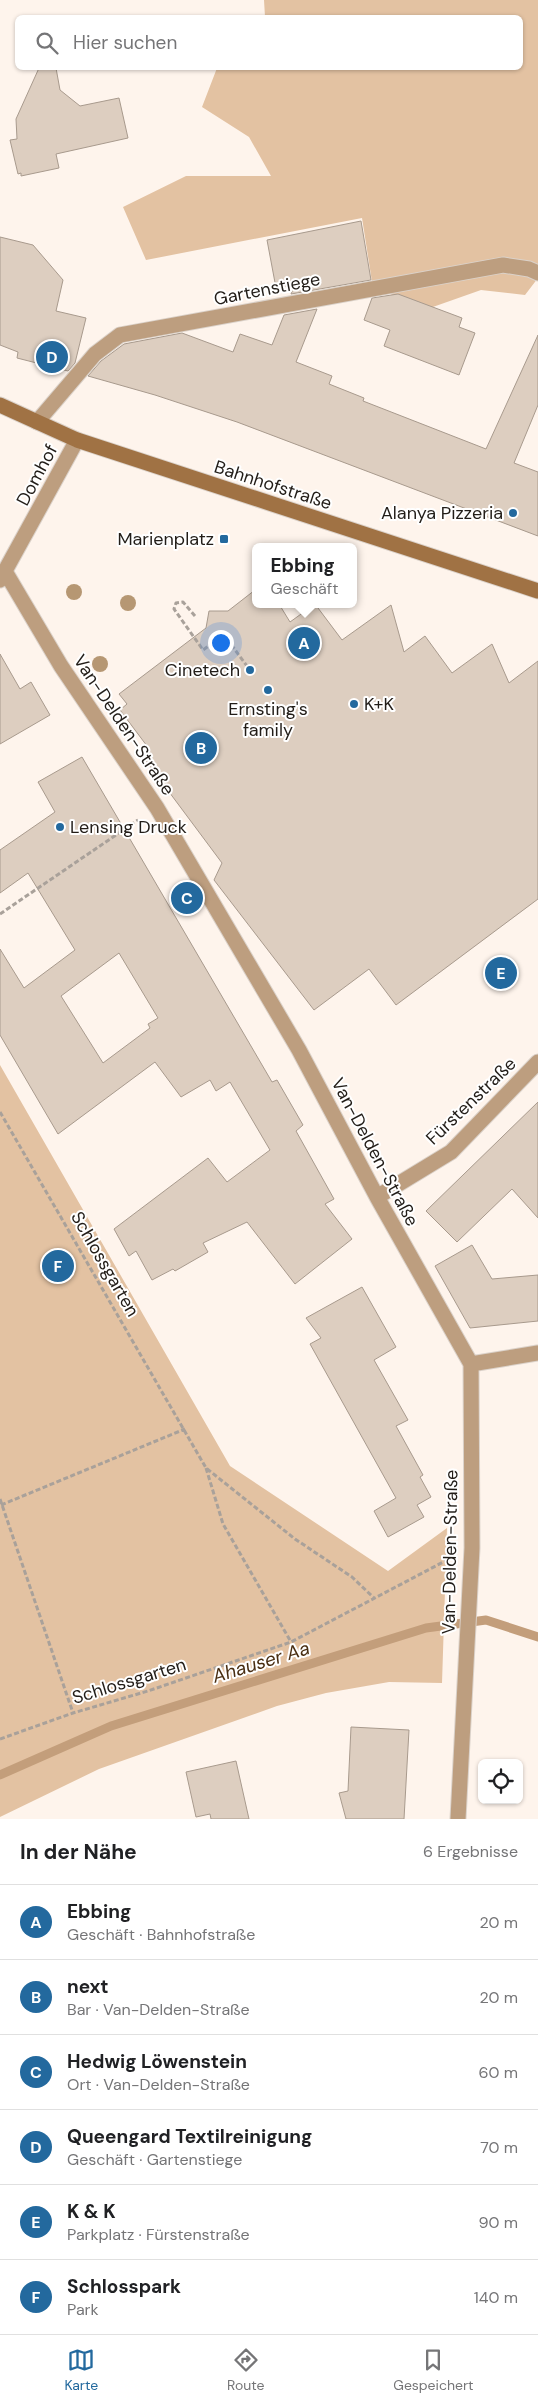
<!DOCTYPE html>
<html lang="de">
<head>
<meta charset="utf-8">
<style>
	:root { --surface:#fff; --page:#f2f2f2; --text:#202124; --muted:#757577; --line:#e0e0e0; --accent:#23699e }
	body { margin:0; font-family:"DM Sans",sans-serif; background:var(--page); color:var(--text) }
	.controls { position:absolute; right:15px; bottom:15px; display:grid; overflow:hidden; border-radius:8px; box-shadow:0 1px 4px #0004 }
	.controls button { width:45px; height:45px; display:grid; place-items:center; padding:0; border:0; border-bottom:1px solid var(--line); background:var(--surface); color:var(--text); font:25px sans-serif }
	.you { position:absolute; left:220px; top:642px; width:18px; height:18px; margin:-12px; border:4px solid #fff; border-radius:50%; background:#1a73e8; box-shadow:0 0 0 8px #1a73e833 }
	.badge { display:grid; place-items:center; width:32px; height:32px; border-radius:50%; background:var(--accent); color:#fff; font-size:16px; font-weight:700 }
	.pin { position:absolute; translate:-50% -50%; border:2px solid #fff; box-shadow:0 1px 5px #0006 }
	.popup { position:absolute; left:252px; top:543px; width:105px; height:65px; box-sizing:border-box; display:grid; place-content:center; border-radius:8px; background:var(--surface); filter:drop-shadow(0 1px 4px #0005); font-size:16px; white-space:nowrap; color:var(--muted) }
	.popup b { font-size:19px; color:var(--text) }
	.popup::after { content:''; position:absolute; left:50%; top:100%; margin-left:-10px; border:10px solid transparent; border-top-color:var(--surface) }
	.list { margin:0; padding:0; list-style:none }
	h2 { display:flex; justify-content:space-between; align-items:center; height:65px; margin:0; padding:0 20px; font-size:21px }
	h2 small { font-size:16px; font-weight:400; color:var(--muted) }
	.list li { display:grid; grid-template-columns:32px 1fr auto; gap:15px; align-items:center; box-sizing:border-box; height:75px; padding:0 20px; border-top:1px solid var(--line) }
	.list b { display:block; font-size:19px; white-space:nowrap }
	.list p { margin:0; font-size:16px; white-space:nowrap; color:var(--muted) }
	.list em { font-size:16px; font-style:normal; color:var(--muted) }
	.icon { flex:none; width:28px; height:28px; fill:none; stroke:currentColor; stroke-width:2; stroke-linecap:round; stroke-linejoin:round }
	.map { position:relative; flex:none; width:538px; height:1819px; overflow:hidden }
	.search { position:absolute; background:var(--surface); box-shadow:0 1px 4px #0004; left:15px; right:15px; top:15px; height:55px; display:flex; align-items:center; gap:12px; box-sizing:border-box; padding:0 18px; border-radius:8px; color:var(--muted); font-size:19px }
	.sheet { height:515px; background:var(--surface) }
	nav { display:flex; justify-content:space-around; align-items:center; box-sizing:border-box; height:70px; border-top:1px solid var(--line); background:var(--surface); font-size:14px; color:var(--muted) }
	nav a { display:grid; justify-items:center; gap:2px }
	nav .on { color:var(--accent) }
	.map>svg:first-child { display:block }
	.green { fill:#e3c2a2 }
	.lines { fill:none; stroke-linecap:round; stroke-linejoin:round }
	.stream { stroke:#c39e7b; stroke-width:9 }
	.building { fill:#ddcec0; stroke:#a89a8d; fill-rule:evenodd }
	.street-casing { stroke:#dbd2ca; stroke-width:17 }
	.secondary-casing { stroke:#dbd2ca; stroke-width:17 }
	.path { stroke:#a9a19a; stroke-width:3; stroke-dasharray:5 2.5; stroke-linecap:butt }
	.street { stroke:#bd9e7f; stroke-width:15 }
	.secondary { stroke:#a07244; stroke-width:15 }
	.tree { fill:#b69773 }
	.poi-dot { fill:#23699e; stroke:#fff; stroke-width:2 }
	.labels { text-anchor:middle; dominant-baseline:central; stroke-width:4; stroke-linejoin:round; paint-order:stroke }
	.street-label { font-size:18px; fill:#221d18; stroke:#fff }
	.poi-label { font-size:18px; fill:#221d18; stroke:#fff; text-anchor:end }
	.water-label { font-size:19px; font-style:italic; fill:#482d11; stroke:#fff }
</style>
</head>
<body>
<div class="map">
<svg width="538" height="1819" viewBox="0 0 538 1819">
	<rect width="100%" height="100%" fill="#fef4ec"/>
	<path class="green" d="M264,0H538V278L525,295L481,290L430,308L373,288L362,218L146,260L123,207L186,176H271L249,137L202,107L217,68H520V18L265,17Z
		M0,1065L230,1466L388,1571L447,1528L442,1683L389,1682L326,1693L277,1706L99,1769L0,1817Z"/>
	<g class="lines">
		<path class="stream" d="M0,1775L111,1726L426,1628L486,1620L538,1637"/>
	</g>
	<path class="building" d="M39,68H56L60,90L80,106L119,98L128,138L56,154L59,168L21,176V173L18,174L10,140L17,139L16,119Z
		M361,221L371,280L291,294L295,284L276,288L267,240Z
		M0,237L33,245L63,280L56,311L86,318L75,363L68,371L17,358L18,352L0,345Z
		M398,294L462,318L459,327L475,333L459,375L384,346L390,330L364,320L372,298Z
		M317,309L296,362L332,376L329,384L364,398L363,401L486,449L538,335V405L514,463L538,472V536L237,422L155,395L88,376L101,361L124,344L182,333L233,352L240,334L272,345L284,315Z
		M255,590V604H279L290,622L315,604L342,640L391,605L404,652L425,636L452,673L492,644L509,683L538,661V899L396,1005L369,969L314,1010L214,880L222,863L146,761L147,746L120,710L127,704L119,694L206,628L209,611H228Z
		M0,654L20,689L31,682L50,715L0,744Z
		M82,757L272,1082L277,1080L303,1125L296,1131L334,1199L325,1204L352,1239L295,1284L247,1222L203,1243L208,1252L175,1271L173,1269L152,1280L136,1251L129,1256L114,1229L208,1158L227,1182L270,1150L230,1082L216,1091L210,1080L181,1097L155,1062L58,1134L0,1035V949L24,988L75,950L28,873L0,893V850L55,812L38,782ZM119,953L158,1018L148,1024L150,1028L103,1063L61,996Z
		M538,1102V1218L512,1189L457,1242L426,1211Z
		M472,1245L492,1279L538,1275V1321L470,1328L435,1266Z
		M362,1287L396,1347L374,1360L408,1420L396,1426L423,1475L420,1477L431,1497L417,1505L424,1517L388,1537L374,1511L396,1498L310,1344L321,1338L306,1318Z
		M351,1727L409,1730L404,1819H346L339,1793L348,1791Z
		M236,1761L249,1819H211L210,1814L196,1817L186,1772Z"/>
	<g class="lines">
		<g class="street-casing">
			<path id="street" d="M37,422L95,354L120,335L503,265L529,269L538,273
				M6,573L61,666L157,808L299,1050L377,1197L471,1364L472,1548L458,1819
				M0,580L77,440
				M377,1197L451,1152L538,1062
				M471,1364L538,1353"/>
		</g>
		<g class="secondary-casing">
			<path id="secondary" d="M0,405L77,440L538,591"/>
		</g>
		<path class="path" d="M195,616L183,602L176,603L174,609L203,650L224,635L250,670
			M0,914L138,820
			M0,1112L206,1468L295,1539L352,1577L374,1598
			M206,1468L223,1524L291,1642
			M0,1499L73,1713
			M1,1505L185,1429
			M0,1739L73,1713L148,1691L291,1642L449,1559"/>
		<use href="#street" class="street"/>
		<use href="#secondary" class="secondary"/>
	</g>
	<g class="tree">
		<circle cx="74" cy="592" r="8"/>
		<circle cx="128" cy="603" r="8"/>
		<circle cx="100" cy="664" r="8"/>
	</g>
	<g class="poi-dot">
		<circle cx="513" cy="513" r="5"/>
		<rect x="219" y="534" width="10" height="10" rx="2.5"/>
		<circle cx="250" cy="670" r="5"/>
		<circle cx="268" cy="690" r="5"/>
		<circle cx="354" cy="704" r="5"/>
		<circle cx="60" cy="827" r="5"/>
	</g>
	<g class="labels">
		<g class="street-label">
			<text transform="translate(267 289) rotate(-11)">Gartenstiege</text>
			<text transform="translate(37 475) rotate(-62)">Domhof</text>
			<text transform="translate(273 485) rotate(18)">Bahnhofstraße</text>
			<text transform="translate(124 725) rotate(56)">Van-Delden-Straße</text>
			<text transform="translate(471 1101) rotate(-44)">Fürstenstraße</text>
			<text transform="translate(375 1152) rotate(62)">Van-Delden-Straße</text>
			<text transform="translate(105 1264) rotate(60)">Schlossgarten</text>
			<text transform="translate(450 1552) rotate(-89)">Van-Delden-Straße</text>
			<text transform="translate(129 1681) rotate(-17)">Schlossgarten</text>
		</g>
		<g class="poi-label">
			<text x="503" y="513">Alanya Pizzeria</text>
			<text x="214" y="539">Marienplatz</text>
			<text x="240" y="670">Cinetech</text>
			<text x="364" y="704" text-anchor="start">K+K</text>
			<text x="268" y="709" text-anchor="middle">Ernsting's<tspan x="268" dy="21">family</tspan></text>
			<text x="70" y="827" text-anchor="start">Lensing Druck</text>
		</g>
		<g class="water-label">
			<text transform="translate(261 1662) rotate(-17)">Ahauser Aa</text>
		</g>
	</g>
</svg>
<div class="controls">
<button><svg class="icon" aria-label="locate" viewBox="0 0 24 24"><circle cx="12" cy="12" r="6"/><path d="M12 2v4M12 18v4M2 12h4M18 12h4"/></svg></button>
</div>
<div class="you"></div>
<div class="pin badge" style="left:304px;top:643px">A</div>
<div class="popup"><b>Ebbing</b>Geschäft</div>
<div class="pin badge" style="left:201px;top:748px">B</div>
<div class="pin badge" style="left:187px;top:898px">C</div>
<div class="pin badge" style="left:52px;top:357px">D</div>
<div class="pin badge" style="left:501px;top:973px">E</div>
<div class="pin badge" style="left:58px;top:1266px">F</div>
<div class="search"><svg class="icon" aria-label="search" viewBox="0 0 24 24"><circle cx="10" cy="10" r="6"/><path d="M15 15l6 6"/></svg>Hier suchen</div>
</div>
<section class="sheet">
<h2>In der Nähe<small>6 Ergebnisse</small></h2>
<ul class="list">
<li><span class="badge">A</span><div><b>Ebbing</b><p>Geschäft · Bahnhofstraße</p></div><em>20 m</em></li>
<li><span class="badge">B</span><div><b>next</b><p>Bar · Van-Delden-Straße</p></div><em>20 m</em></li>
<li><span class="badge">C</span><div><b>Hedwig Löwenstein</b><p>Ort · Van-Delden-Straße</p></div><em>60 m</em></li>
<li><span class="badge">D</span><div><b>Queengard Textilreinigung</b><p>Geschäft · Gartenstiege</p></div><em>70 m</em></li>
<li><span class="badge">E</span><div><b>K &amp; K</b><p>Parkplatz · Fürstenstraße</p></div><em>90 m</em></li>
<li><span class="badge">F</span><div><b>Schlosspark</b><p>Park</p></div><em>140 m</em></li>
</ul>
</section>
<nav>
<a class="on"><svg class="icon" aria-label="map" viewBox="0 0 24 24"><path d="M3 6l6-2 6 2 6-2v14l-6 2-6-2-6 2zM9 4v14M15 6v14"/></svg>Karte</a>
<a><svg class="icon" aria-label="directions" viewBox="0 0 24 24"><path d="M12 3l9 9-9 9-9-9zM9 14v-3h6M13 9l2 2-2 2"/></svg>Route</a>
<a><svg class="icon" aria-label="saved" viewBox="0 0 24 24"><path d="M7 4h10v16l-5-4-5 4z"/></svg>Gespeichert</a>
</nav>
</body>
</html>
